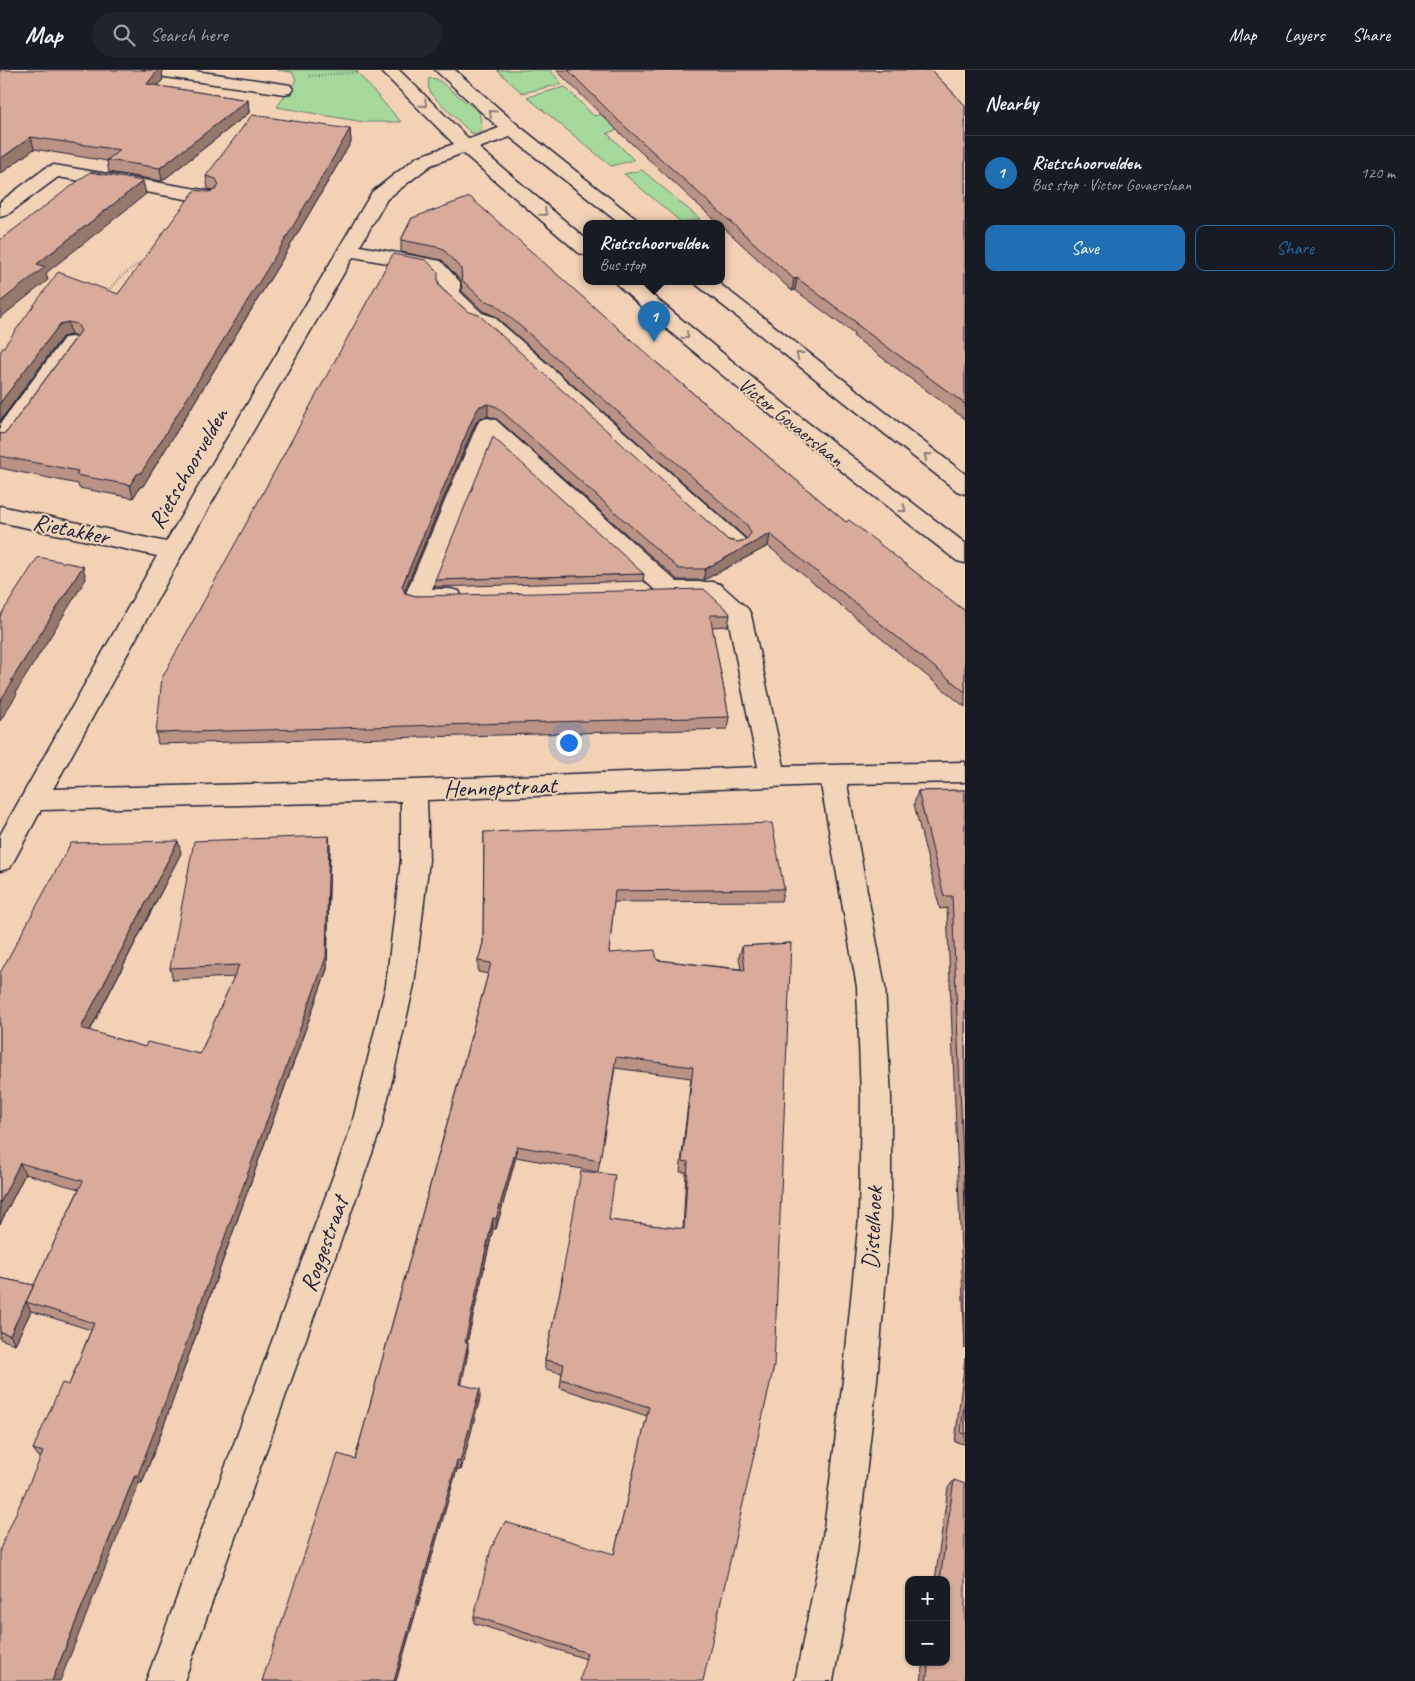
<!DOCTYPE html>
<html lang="en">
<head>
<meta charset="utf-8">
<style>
	:root { --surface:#171b24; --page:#20242c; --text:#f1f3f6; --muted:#9ea1a6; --line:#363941; --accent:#1f6fb2 }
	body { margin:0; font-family:Caveat,sans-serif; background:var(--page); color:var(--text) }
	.controls { position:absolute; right:15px; bottom:15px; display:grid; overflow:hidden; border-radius:10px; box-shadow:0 1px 4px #0004 }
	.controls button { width:45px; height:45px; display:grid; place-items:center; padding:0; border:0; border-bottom:1px solid var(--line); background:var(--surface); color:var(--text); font:25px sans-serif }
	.you { position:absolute; left:568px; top:672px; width:18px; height:18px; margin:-12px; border:4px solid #fff; border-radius:50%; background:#1a73e8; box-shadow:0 0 0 8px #1a73e833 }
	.badge { display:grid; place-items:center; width:32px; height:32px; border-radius:50%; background:var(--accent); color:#fff; font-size:16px; font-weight:700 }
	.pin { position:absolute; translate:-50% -41px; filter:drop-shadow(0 1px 2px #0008) }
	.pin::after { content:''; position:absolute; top:26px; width:18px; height:15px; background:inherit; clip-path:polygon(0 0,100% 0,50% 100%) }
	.popup { position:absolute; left:583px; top:150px; width:142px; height:65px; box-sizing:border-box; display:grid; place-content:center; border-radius:10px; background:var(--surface); filter:drop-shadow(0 1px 4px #0005); font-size:16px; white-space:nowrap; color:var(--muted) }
	.popup b { font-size:19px; color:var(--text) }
	.popup::after { content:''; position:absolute; left:50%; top:100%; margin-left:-10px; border:10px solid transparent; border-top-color:var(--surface) }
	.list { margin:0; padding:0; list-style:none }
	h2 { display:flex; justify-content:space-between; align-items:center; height:65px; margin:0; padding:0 20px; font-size:21px }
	h2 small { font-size:16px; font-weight:400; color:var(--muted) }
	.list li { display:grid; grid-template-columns:32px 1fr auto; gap:15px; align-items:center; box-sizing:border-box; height:75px; padding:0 20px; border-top:1px solid var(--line) }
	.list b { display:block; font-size:19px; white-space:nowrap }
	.list p { margin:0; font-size:16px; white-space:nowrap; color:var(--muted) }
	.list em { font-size:16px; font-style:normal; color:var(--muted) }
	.actions { display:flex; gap:10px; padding:15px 20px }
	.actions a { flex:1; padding:11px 0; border:1px solid var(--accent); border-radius:10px; text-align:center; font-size:18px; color:var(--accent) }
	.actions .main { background:var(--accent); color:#fff }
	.icon { flex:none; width:28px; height:28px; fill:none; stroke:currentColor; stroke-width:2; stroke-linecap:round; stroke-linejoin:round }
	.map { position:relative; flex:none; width:965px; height:1611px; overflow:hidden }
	header { display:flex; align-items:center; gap:30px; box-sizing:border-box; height:70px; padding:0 25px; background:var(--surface); border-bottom:1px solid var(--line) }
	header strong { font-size:24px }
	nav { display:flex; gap:28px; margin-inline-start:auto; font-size:18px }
	.search { width:350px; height:45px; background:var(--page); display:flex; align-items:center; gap:12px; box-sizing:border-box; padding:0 18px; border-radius:28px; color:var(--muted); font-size:19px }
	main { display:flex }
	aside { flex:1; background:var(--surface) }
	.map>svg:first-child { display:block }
	.green { fill:#a5d99b; stroke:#647e6b }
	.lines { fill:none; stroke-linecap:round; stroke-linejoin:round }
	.minor-casing { stroke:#22223b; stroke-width:3 }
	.path { stroke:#22223b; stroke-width:2.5; stroke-dasharray:0.5 2.5; stroke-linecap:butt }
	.minor { fill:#f2d5b8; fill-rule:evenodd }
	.wall { fill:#ba9384; stroke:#22223b }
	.shaded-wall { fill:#97786c; stroke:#22223b }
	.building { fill:#d8ab9a; stroke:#22223b }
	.oneway { stroke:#8a7c7a }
	.labels { text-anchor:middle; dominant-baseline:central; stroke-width:4; stroke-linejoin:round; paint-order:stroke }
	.far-street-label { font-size:20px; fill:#22223b; stroke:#f2d5b8 }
	.street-label { font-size:24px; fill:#22223b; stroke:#f2d5b8 }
</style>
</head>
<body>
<header>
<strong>Map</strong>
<div class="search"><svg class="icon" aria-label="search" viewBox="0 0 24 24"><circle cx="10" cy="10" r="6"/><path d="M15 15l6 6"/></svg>Search here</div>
<nav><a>Map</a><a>Layers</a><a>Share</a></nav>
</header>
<main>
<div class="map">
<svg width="965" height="1611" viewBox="0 0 965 1611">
	<rect width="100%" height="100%" fill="#f3d1b5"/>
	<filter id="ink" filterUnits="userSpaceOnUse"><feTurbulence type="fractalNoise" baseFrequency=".02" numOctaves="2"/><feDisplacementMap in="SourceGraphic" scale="10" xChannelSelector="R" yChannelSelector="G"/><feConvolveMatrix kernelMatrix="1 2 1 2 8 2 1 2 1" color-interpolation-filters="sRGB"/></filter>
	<g filter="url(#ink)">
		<path class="green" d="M276,0H355L401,52H363L277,37L296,10L292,2Z
			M497,0H550L562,14L522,23Z
			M429,8L437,9L479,42L482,58L479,63H471L432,25L428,17Z
			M565,17L594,46L659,30L673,44L607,63L634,90L611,96L527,27Z
			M642,100L700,149L681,152L624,104Z"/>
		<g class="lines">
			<g class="minor-casing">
				<path id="minor" d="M142,0H188L284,14L290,15L293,19L290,23L284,24L151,5L145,4Z
					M380,0H399L469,69L499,58L435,0H455L519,56L641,153H619L510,67L479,78L586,169V185L579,183L463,83L431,95L387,129L360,176L441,191L460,212V222L482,243L494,247L744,468L748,474L744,480L736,482L728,480L480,255L468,251L443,228L440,224V213L427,200L353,187L184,481L53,719L414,710L758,697L728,548L706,529H668L659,527L656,521L492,371L432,519H450L459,521L462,527L459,533C443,537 423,538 407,534L404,528L477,355L480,350L488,348L496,350L677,512H712L720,514L748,539L751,545L784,696L965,692V712L847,714L885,917L891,1028V1148L877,1310L857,1482L833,1611H795L821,1482L843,1310L859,1148L861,1028L857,917L821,715L427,730L429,790L414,915L381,1058L184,1611H146L351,1058L386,915L401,790V731L41,740L10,798L0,801V765L157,486L0,452V436L166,472L372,122L417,87L454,74Z
					M54,95L209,121L216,123L219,127L216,131L209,133L58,107L7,145L0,147V132L47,97Z
					M613,211H635L799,346L965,473V493L957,491L784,356L657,251Z
					M694,211H716L965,404V424L957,421L697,215Z
					M71,267L78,268L82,273L8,375L0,377V354L64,268Z"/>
			</g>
			<path class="path" d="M309,6L360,2
				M106,223L119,208L144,190"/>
			<use href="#minor" class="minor"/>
		</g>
		<path class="wall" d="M0,0L163,9L158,16L248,30L249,43L162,111L109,102L107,91L34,79L0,104Z
			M556,0H931L965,35V349L853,266L854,264L795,220L792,221L722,156V153H718L620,63Z
			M350,59L351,72L283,188L143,416L140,417L133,428L79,418L78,414L0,398V364L6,363L77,266L71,265L62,267L0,351V282L118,224L208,122L213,120L208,119L206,106Z
			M412,148L657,293L846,452L965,541V637L768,476L704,510H678L497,349L488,346L480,348L475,354L404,522L405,523L416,526L730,545L728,556L712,557L729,647L727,659L158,674L156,663L438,213L441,218L467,241L728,470L737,472L747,470L745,467L495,246L483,241L462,221L461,211L442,190L401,182V170Z
			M644,504L643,511L435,517V510Z
			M965,720V1278L947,838L940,839L914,734L918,721Z
			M484,762L784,819L781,831L614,832L609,883L657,890L741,899L739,887L742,876L791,873L586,1589L474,1553V1546L614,1484L647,1346L560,1318L562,1303L545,1299V1290L561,1217L562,1207L609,1150L683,1159L686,1102H680L691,1008L615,998L598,1102L516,1087L496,1159H493L467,1273L468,1282L461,1314L480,1328L461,1400L457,1399L396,1611H262L355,1389L488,904L478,902V891L483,873Z
			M329,766L330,778L327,899L160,1366L142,1413H139L39,1387L33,1379L69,1315L91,1260L31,1241L15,1274L0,1269V1208L34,1215L79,1119L25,1104L0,1154V903L181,783L90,961L145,977L200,984L234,907L173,910L170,898Z
			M965,1288V1374L955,1372Z
			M954,1410L965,1611H921L924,1592H946V1510H935L948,1418Z"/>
		<path class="shaded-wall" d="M158,0H162L163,9L149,27L147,14Z
			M248,30L249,43L162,111L160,98Z
			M350,59L351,72L283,188L143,416L140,417L133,428L130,415Z
			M31,67L34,79L0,104V89Z
			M143,111L146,124L46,203L48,210L0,248V232L37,194Z
			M797,208L795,220L792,221L794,209Z
			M68,252L71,265L62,267L0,351V333L60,254Z
			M488,334V346L480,348L475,354L402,527V516L475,343L480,336Z
			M770,464L768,476L704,510L705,499Z
			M83,496L86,509L16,622L17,624L0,651V631L11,611Z
			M329,766L330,778L327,899L160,1366L142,1413L138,1405Z
			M178,771L181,783L85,970L81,958Z
			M517,1076L516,1087L496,1159V1149Z
			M20,1093L25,1104L0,1154V1133Z
			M493,1148V1159L465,1281V1272Z
			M34,1215L26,1232L31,1241L15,1274L10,1265Z
			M468,1273V1282L460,1323L459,1314Z
			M480,1319V1328L461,1400L460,1392Z
			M457,1391V1399L396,1611H394Z
			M135,1405L139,1413L60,1611H52Z"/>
		<path class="building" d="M0,0H158L147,14L248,30L160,98L107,90L120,80L31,67L0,89Z
			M568,0H931L965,35V334L856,254L857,253L797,208L794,209L620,52Z
			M252,45L350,59L282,175L141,403L137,404L130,415L76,405L78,401L0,386V364L6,363L81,261L77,254L68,252L60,254L0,333V282L58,202L118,224L195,120L208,122L215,120L219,115L216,109L206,106Z
			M90,102L143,111L37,194L45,197L0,232V170Z
			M470,127L657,293L846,452L849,450L965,541V622L770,464L705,499H679L497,337L488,334L480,336L475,343L402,516L405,523L416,526L704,519L729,542L730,545H710L729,647L156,663L162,608L393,184L426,190L438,202V212L441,218L467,241L479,245L728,470L737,472L746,470L751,463L747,455L495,234L483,230L462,210L461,199L442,178L401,170L412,148Z
			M493,367L644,504L435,510Z
			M38,487L83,496L11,611H13L0,631V546Z
			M965,720V1138L952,826H944L918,721Z
			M772,753L784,819L615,821L609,883L655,880L657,890L745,900L742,876L791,873L774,1296L703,1611H580L587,1583L474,1546L491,1479L505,1452L614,1484L649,1337L561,1309L564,1294L545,1290L563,1207H562L581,1101L615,1105L609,1150L684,1159L688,1092L682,1091L693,997L616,987L600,1091L517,1076L496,1149L493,1148L465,1272L468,1273L459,1314L480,1319L460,1392L457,1391L394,1611H262L338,1384L355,1389L464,992L491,893L478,891L483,873L484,762Z
			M329,766L326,887L156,1357L138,1405H135L52,1611H0V1479L43,1382L33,1379L62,1313L69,1315L94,1253L26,1232L83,1111L20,1093L0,1133V903L71,773L178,771L81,958L145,977L147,972L200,984L239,895L170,898L194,771Z
			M0,1208L34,1215L10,1265L0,1262Z
			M965,1327V1364L961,1363Z
			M954,1410L965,1414V1611H926L929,1592H946V1510H940Z"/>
		<defs><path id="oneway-chevron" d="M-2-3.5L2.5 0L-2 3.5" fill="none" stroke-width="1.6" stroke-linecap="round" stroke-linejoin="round" transform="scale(1.25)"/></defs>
		<g class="oneway">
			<use href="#oneway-chevron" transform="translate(424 34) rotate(44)"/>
			<use href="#oneway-chevron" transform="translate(492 43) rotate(-138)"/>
			<use href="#oneway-chevron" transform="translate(544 143) rotate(41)"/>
			<use href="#oneway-chevron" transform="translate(686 266) rotate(41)"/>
			<use href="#oneway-chevron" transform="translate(799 285) rotate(-142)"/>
			<use href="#oneway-chevron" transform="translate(927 386) rotate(-141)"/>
			<use href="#oneway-chevron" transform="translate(903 439) rotate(37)"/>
		</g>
	</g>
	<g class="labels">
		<g class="far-street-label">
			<text transform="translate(791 352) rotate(39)">Victor Govaerslaan</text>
		</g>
		<g class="street-label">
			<text transform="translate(188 398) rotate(-60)">Rietschoorvelden</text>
			<text transform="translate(71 459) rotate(12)">Rietakker</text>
			<text transform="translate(500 717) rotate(-2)">Hennepstraat</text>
			<text transform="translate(872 1158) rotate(-87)">Distelhoek</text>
			<text transform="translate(324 1174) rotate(-70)">Roggestraat</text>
		</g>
	</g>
</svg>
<div class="controls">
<button>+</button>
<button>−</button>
</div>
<div class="you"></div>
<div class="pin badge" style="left:654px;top:272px">1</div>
<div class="popup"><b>Rietschoorvelden</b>Bus stop</div>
</div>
<aside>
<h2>Nearby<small></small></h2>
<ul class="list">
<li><span class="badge">1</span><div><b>Rietschoorvelden</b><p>Bus stop · Victor Govaerslaan</p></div><em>120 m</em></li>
</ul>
<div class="actions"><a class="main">Save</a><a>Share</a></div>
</aside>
</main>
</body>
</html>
